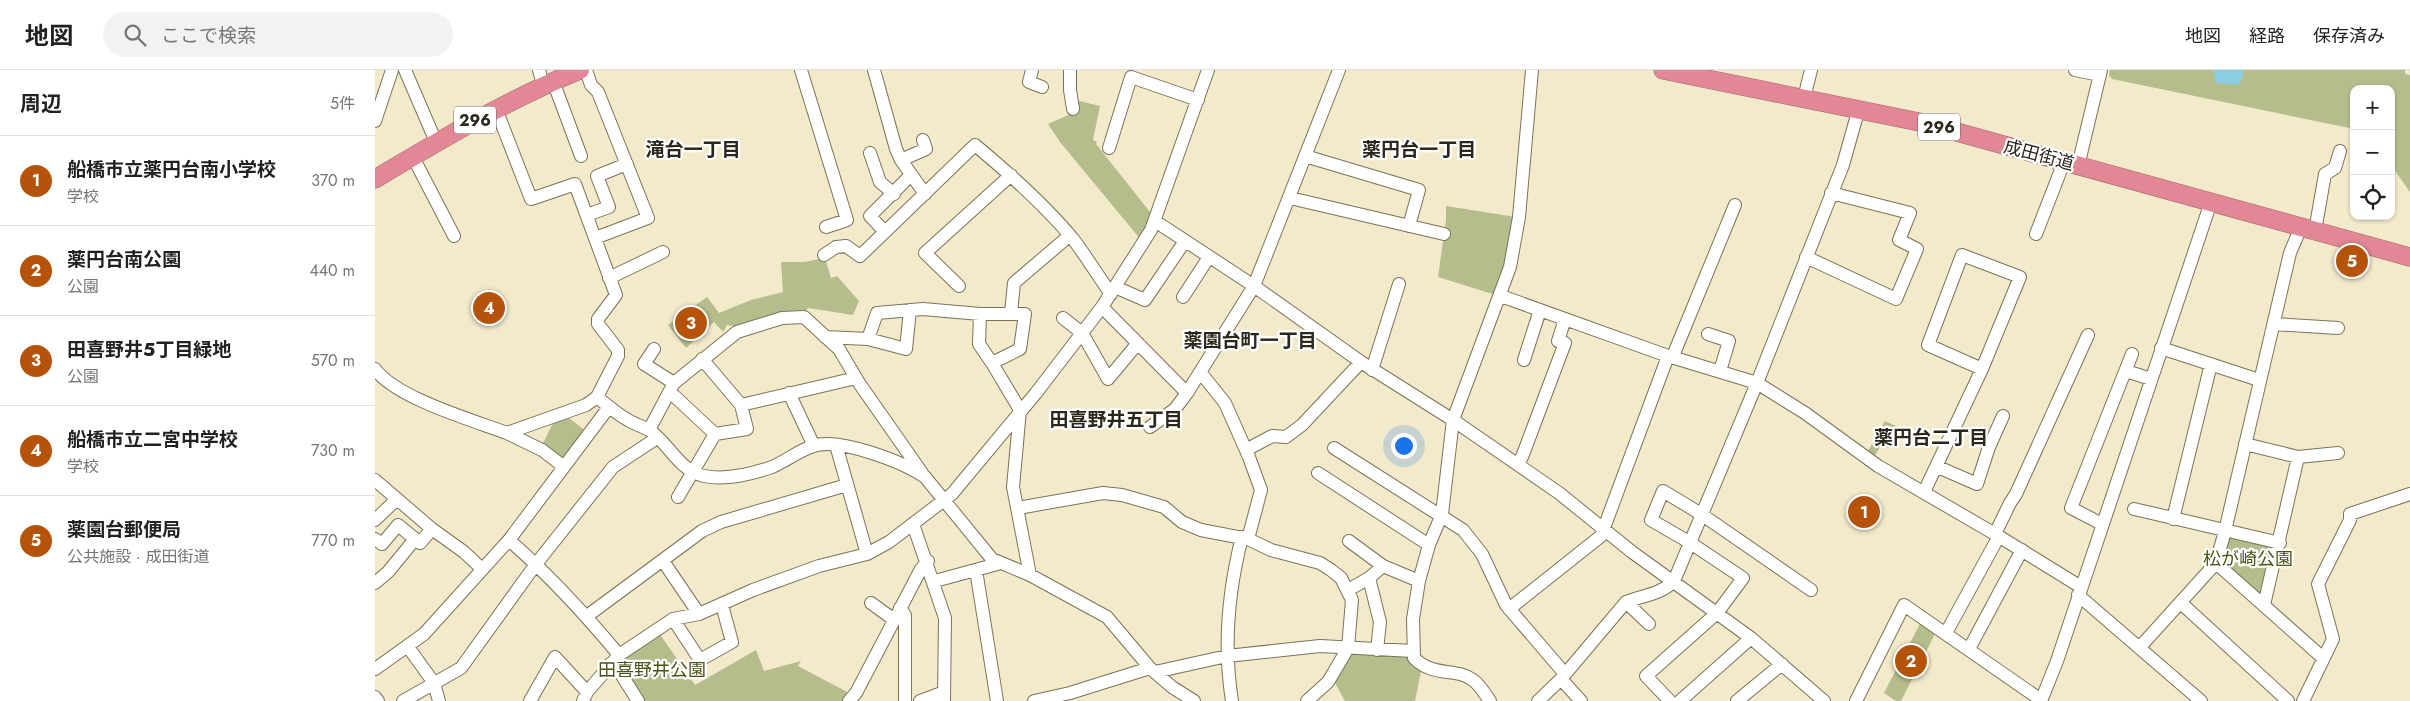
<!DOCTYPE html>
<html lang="ja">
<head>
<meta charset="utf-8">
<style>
	:root { --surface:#fff; --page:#f2f2f2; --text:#222; --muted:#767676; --line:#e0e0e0; --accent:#b45309 }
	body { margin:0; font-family:Jost,"Noto Sans JP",sans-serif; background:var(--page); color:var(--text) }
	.controls { position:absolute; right:15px; top:15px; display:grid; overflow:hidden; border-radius:10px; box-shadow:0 1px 4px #0004 }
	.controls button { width:45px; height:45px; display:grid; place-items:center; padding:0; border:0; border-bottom:1px solid var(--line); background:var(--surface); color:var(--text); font:25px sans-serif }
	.you { position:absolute; left:1028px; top:375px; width:18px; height:18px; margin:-12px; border:4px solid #fff; border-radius:50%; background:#1a73e8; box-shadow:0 0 0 8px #1a73e833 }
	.badge { display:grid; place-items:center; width:32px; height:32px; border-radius:50%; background:var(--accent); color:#fff; font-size:16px; font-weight:700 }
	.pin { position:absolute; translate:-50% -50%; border:2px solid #fff; box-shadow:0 1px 5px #0006 }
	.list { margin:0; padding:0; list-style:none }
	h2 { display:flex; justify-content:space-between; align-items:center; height:65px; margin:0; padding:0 20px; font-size:21px }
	h2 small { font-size:16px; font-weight:400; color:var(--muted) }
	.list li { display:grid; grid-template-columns:32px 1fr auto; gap:15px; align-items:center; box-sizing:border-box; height:90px; padding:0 20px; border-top:1px solid var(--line) }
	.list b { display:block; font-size:19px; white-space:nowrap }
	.list p { margin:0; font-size:16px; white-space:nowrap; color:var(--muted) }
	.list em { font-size:16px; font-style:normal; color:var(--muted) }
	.icon { flex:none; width:28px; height:28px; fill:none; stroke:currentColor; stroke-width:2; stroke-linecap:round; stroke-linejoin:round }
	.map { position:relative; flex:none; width:2035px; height:631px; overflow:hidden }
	header { display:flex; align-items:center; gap:30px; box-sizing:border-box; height:70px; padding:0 25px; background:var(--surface); border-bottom:1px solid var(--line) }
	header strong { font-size:24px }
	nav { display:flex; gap:28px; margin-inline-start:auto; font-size:18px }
	.search { width:350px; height:45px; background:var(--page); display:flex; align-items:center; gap:12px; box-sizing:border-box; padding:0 18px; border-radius:28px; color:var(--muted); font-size:19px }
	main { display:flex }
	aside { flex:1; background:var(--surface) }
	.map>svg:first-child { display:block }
	.green { fill:#b6bd8d }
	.water { fill:#89cee1 }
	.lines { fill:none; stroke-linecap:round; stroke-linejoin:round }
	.minor-casing { stroke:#7b7357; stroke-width:14 }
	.highway-casing { stroke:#a1656b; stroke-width:19 }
	.minor { stroke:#fff; stroke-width:12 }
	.highway { stroke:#e18796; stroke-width:18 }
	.labels { text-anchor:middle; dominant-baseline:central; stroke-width:4.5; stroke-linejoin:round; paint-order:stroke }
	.shield { fill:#fff; stroke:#6b685f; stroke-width:1 }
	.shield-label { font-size:16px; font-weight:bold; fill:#2b271b }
	.street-label { font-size:18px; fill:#2b271b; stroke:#fff }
	.park-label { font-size:18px; fill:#4d5315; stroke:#fff }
	.neighbourhood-label { font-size:19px; font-weight:bold; fill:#2b271b; stroke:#fff }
</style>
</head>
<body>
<header>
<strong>地図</strong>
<div class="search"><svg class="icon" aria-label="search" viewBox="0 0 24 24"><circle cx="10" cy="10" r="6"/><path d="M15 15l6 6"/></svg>ここで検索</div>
<nav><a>地図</a><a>経路</a><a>保存済み</a></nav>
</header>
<main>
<aside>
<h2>周辺<small>5件</small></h2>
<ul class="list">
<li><span class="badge">1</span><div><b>船橋市立薬円台南小学校</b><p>学校</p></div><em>370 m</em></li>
<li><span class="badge">2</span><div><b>薬円台南公園</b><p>公園</p></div><em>440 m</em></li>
<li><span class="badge">3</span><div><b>田喜野井5丁目緑地</b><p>公園</p></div><em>570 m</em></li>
<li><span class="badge">4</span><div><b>船橋市立二宮中学校</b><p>学校</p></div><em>730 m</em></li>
<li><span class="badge">5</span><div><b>薬園台郵便局</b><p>公共施設 · 成田街道</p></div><em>770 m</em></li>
</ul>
</aside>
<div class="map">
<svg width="2035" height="631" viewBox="0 0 2035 631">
	<rect width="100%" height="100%" fill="#f3eacb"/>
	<path class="green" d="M1735,0H2030V4L2035,5V122L2016,95V19H1979V59L1737,9L1734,5Z
		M700,30L725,36L718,70L722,72L721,74L779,147L766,170L685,72L673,54L700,42Z
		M1071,136L1141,147L1124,226L1063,207L1071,150Z
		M450,188L456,208L462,206L484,231L478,245L433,238L429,244C395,234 377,261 352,255L348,262L339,252L311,278L293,255L332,227L344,243L376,230L408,222L406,192H429Z
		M194,348L211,361L190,389L167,375L178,353Z
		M1510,351L1521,356L1514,378L1506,375L1499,387L1493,381Z
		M1852,464L1899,477L1887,529L1845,492Z
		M1547,550L1562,560L1526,631H1521L1509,623Z
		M282,560L320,615L381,580L389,601L426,591L423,596L476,624L470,631H264L238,591Z
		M978,581L1037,586L1046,601L1040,631H970L959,611Z"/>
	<path class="water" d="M1838,0H1868V5L1864,15L1841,13Z"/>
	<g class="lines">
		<g class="minor-casing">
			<path id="minor" d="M30,0L61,72
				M164,0L168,15
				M211,0L216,15L223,22L273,148L220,168
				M426,0L472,150L451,157
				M499,0L521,79L526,90L550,124
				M657,0L654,12L667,17
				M695,0V20L698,39
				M1700,0L1725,5
				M178,11L206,86
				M1429,28L1436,0
				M0,51L17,0
				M734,78L756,7L823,30
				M495,83L505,112L519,124
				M930,86L1044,120L1034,156
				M38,87L79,166
				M526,90L551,79L548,70
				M1703,96L1726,0
				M915,128L1069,164
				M212,145L234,137L222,106L252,94
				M780,151L879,216L986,292L1078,350L1184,423L1257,482L1376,568L1449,631
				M1940,161L1950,104L1960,98L1965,81
				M510,162L495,146L536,105
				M1661,164L1689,92
				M449,185L461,177L471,176L485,186L600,75C635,104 669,134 698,169C711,186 723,206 736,224
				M1431,187L1521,229L1542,179L1524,170L1535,143L1456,123
				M234,208L288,182
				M584,216L550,183L636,105
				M740,217L770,230L810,171
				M1126,226L1293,286L1382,313L1430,343L1503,396L1620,464L1706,517
				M808,227L834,187
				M727,237L812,323L879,216L964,0
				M636,243L639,213L694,166
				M605,244L604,274L617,293
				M688,248L707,263L733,309L763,273
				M1899,254L1963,258
				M1333,264L1354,271L1345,301
				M450,267L493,269L531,279L535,240
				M493,269L502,243L548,239L605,244H650L645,279L617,293L645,340L638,417L655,505
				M1786,278L1884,310
				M279,279L269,294L299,313
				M1298,286L1360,135
				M1149,290L1165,240
				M0,299C21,328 97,350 132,363L211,335L222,327L243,286V280L223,254V249L241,225L200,114L156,129L121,39
				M997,300L1024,214
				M1751,301L1776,309
				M826,303L850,333L874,387L886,420L873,469
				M295,322L340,364L372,359L366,335L327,289
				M414,323L439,376
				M222,327C232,335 242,344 253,350C259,354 267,356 274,360C293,372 304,401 329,406C350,410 377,404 397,397C411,391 423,381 438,376C464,367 528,392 550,407L617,489L655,505L732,547L775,598L797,617L819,631
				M366,335L481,308
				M775,357L800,339L812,323
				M274,360L299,313L362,262L407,248L429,247L464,279L484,313L547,403
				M132,363L167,380L188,396
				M1870,374L1923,387L1963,383
				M461,375L492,484
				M959,378L1088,460L1107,484L1131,535L1190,604
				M871,380L897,366L911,367L927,355L986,292
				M1143,394L1147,387L1190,273L1183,271L1190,249
				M1563,397L1602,414L1614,377L1628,346
				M943,403L1054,475
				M0,410L57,459L45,473L23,455L7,474L0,469
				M1549,422L1607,299L1645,207L1587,185L1553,275L1607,299
				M303,427L340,364
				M643,438L728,423L747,425L789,437L807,452L826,460L873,469L896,480L945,493L956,500L966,508L977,530L973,578L953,612L932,631
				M1759,439L1905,473
				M1798,449L1836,294
				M0,450L22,429
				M538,454L570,548L569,631
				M1727,454L1696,438L1757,284
				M57,459L89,482L107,499
				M1620,464L1635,433L1641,424L1713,265
				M134,470C174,505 210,544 244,585
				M974,471L1008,496
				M288,491L324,544
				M1841,493L1948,588
				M601,500L622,631
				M994,508L1005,552L1002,580
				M560,511L626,493
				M0,513L13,502L40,469
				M973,520L994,508L1008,496L1044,511
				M1703,525L1826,631
				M1251,532L1274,554
				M496,533L518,549
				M1806,533L1913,631
				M1889,535L1923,387
				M525,538L530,545V631
				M1134,539L1226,466L1293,286
				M212,546L327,461L346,452L472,415
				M298,549L325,590L357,572L347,535
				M1571,563L1624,466
				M33,577L59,613L64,631
				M1765,577L1841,493L1850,461L1915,183L1926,157
				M1594,579L1647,480
				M235,594L246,604L263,631
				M0,599L49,564L134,470L234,337
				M780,602L852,586L945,576L1038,581
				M1186,609L1206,631
				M0,627L3,631
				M28,631L86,598L161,494L238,397L282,368
				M155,631L180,587L212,622
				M208,631L212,622L244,585L298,549L324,544L378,520L444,496L492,484L514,472L577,424L661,323L727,237L776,160L833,0
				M474,631L481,623L546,499L553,491
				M545,631L569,622
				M659,631L695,623L775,598
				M857,631C848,575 853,522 867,467
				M1115,631C1110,624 1105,615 1098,610C1080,597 1059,608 1039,588L1038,549L1044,511L1054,475L1067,444L1078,350L1135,197L1144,147L1157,0
				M1163,631L1186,609L1251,532C1268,525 1285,525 1299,511L1382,313L1468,95L1484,38
				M1295,631L1271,606L1342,543L1368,508L1314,472L1276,450L1288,421L1326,444L1436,520
				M1305,631L1376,568
				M1362,631L1407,594
				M1481,631L1529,535L1666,630
				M1666,631L1682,591L1836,132
				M1928,631L1958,569L1943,514L1975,450V444L2035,424"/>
		</g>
		<g class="highway-casing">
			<path id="highway" d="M1288,0L1549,53L2035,187
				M0,109C67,69 132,30 205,0"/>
		</g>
		<use href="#minor" class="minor"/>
		<use href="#highway" class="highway"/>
	</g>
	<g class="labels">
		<g class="shield">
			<rect x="79" y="36.5" width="42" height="27" rx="4"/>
			<rect x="1543" y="43.5" width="42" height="27" rx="4"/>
		</g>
		<g class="shield-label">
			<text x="100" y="50">296</text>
			<text x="1564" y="57">296</text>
		</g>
		<g class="street-label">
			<text transform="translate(1664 85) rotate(15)">成田街道</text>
		</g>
		<g class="park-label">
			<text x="1873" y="489">松が崎公園</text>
			<text x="277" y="600">田喜野井公園</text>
		</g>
		<g class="neighbourhood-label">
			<text x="318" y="79">滝台一丁目</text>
			<text x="1044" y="79">薬円台一丁目</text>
			<text x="875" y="270">薬園台町一丁目</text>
			<text x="741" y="349">田喜野井五丁目</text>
			<text x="1556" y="367">薬円台二丁目</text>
		</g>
	</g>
</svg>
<div class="controls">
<button>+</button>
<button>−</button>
<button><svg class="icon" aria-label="locate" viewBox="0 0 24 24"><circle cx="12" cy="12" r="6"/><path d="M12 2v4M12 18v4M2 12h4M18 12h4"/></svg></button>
</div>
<div class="you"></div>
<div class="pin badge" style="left:1489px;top:442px">1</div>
<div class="pin badge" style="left:1536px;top:591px">2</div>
<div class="pin badge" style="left:316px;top:253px">3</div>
<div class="pin badge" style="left:114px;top:238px">4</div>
<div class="pin badge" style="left:1977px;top:191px">5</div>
</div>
</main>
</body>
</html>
